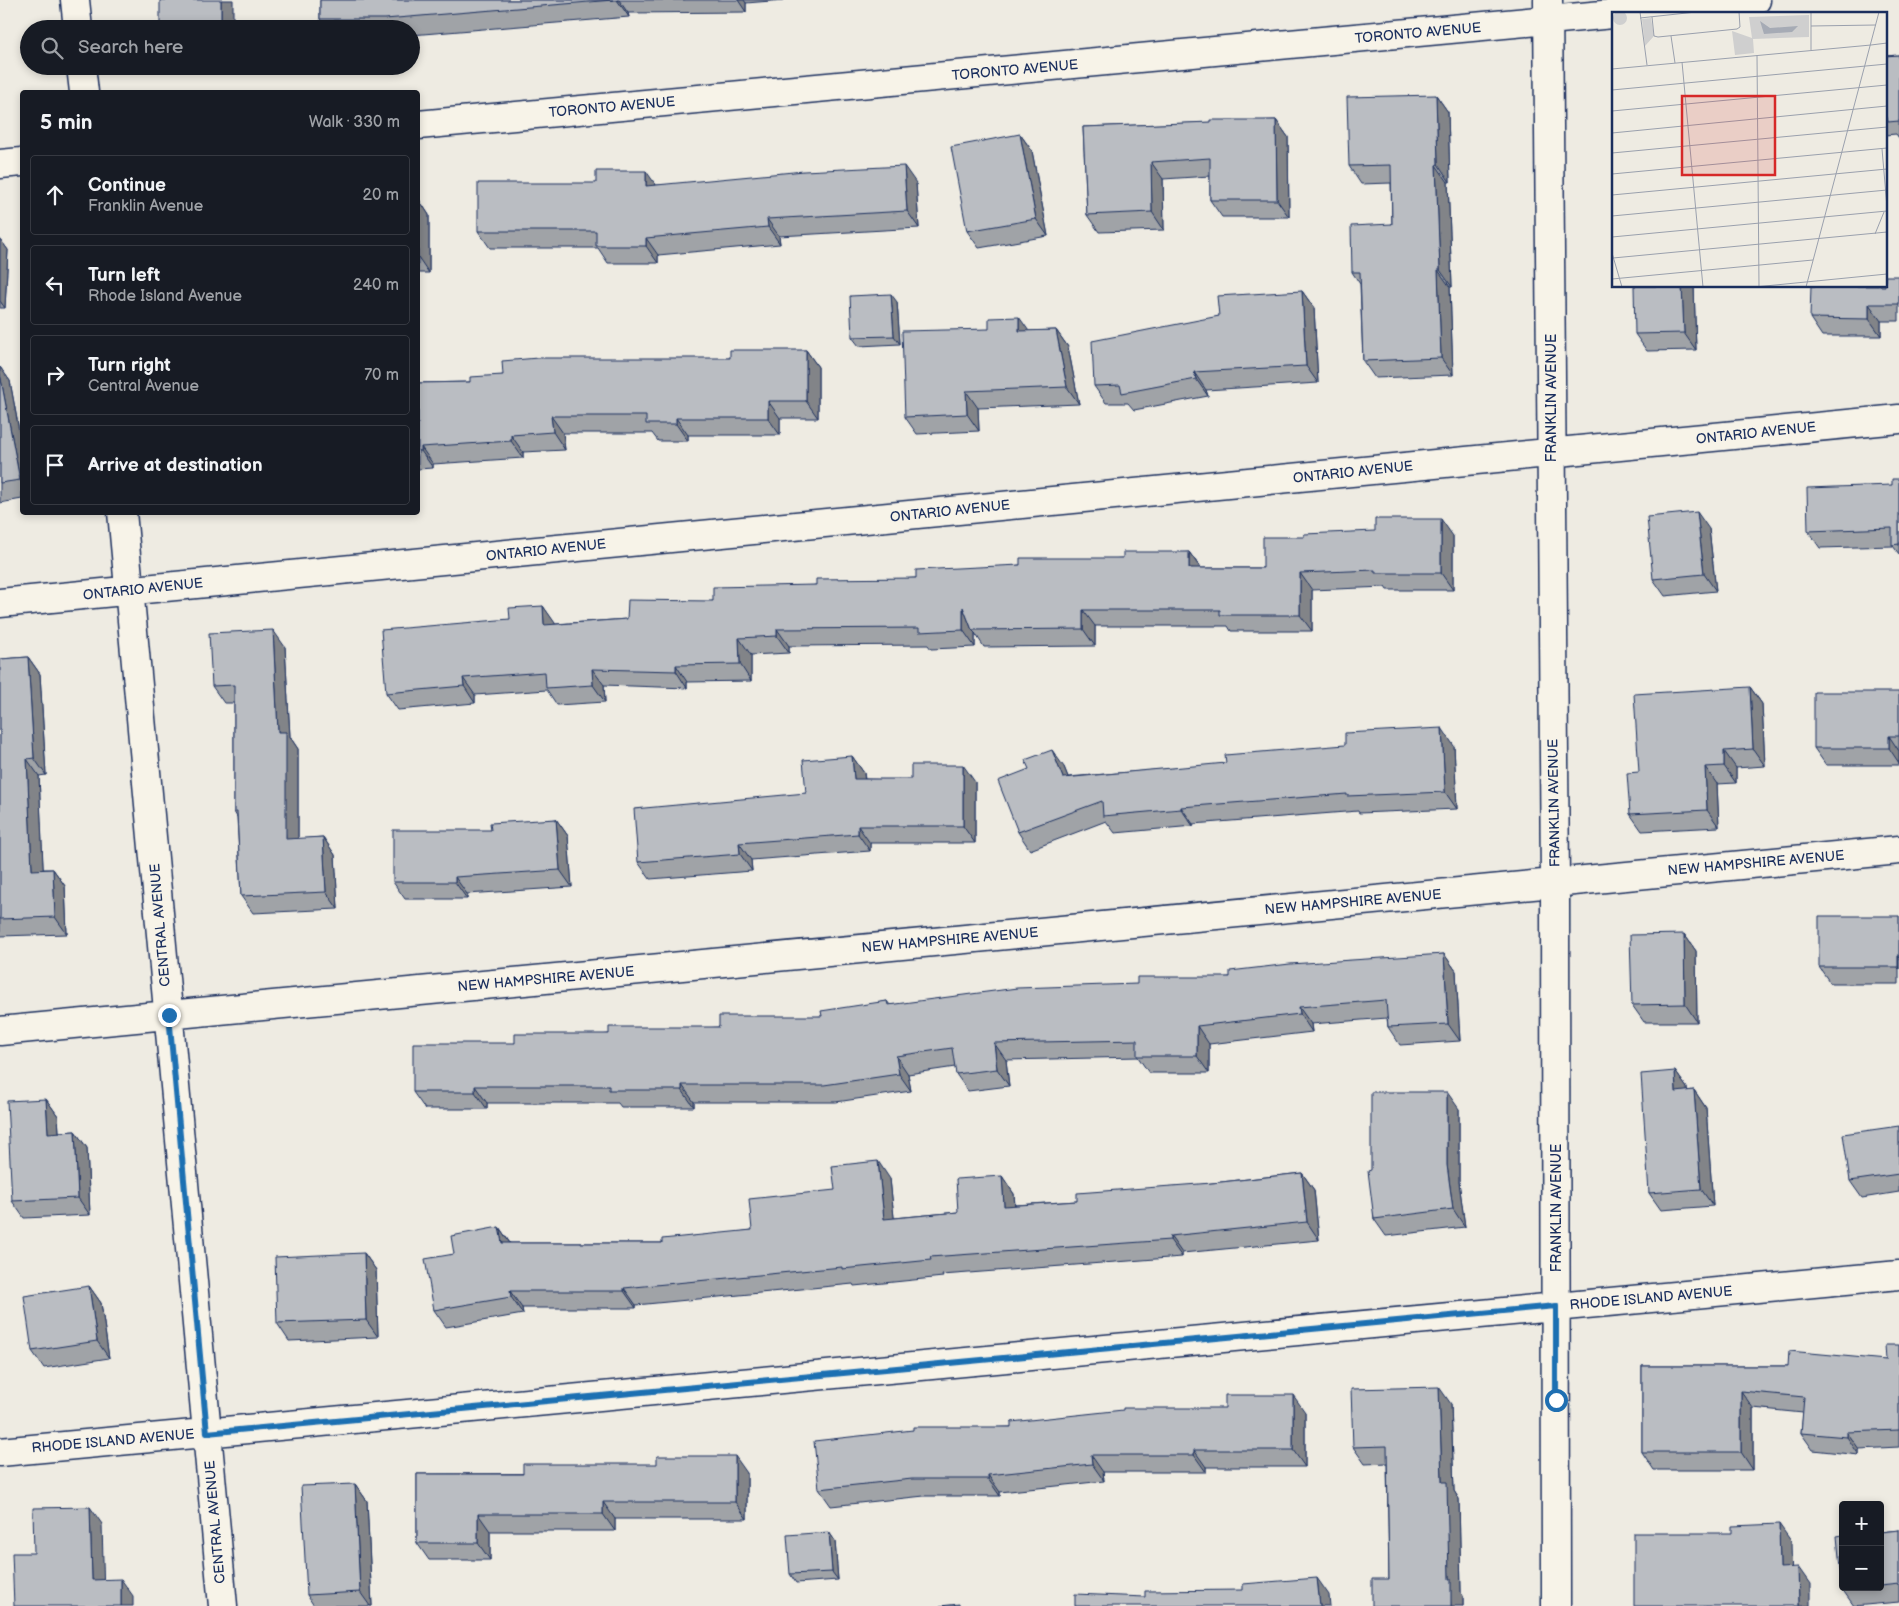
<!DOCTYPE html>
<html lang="en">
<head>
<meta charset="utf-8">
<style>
	:root { --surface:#171b24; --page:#20242c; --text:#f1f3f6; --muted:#9ea1a6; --line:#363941 }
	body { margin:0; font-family:"Balsamiq Sans",sans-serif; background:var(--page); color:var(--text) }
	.controls { position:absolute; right:15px; bottom:15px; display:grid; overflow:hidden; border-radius:5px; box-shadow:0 2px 8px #0003 }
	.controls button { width:45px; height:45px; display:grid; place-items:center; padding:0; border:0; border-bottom:1px solid var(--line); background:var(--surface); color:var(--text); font:25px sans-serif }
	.stop { position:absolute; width:15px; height:15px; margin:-11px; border:4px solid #1f6fb2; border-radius:50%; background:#fff }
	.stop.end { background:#1f6fb2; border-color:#fff; box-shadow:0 1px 5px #0008 }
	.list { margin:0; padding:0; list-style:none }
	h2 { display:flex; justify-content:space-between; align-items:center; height:65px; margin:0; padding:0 20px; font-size:21px }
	h2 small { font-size:16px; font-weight:400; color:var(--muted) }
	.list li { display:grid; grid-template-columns:32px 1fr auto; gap:15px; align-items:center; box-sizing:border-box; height:80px; margin:0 10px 10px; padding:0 10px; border:1px solid var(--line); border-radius:5px }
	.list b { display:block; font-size:19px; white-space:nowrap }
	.list p { margin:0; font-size:16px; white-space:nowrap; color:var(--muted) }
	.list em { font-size:16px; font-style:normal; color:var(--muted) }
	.icon { flex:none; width:28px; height:28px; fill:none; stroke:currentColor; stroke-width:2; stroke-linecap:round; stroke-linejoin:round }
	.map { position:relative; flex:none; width:1899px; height:1606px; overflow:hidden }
	.search { position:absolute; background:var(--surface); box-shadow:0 2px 8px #0003; left:20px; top:20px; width:400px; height:55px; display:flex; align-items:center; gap:12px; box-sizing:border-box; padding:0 18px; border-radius:28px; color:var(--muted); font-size:19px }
	.panel { position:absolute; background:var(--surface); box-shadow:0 2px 8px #0003; left:20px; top:90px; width:400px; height:425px; border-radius:5px }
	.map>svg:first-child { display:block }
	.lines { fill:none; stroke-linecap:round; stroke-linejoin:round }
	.street-casing { stroke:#1b2f5e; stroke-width:31 }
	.street { stroke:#f7f3e8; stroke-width:28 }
	.wall { fill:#a0a3a7; stroke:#1b2f5e }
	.shaded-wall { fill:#828488; stroke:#1b2f5e }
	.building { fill:#babdc2; stroke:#1b2f5e }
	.route { stroke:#1f6fb2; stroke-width:6 }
	.labels { text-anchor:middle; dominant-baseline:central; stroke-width:5; stroke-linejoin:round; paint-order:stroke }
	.street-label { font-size:14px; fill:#1b2f5e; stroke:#f7f3e8 }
	.inset-road { fill:none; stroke:#9aa0ad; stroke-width:1 }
	.view { fill:#d62828; fill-opacity:0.15; stroke:#d62828; stroke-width:2.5 }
	.inset-edge { fill:none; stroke:#1b2f5e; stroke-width:2.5 }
</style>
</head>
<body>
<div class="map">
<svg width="1899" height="1606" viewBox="0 0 1899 1606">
	<rect width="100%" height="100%" fill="#eeebe2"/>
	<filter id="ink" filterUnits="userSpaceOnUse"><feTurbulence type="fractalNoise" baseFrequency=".02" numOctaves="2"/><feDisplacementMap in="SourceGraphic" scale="10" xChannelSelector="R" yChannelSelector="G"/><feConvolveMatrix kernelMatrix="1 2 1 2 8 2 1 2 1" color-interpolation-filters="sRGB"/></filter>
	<g filter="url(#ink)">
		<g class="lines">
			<g class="street-casing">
				<path id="street" d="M75,0L78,29
					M1548,0L1555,883L1556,1606
					M1619,14L1756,0
					M81,66L84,92
					M418,125L1613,14
					M0,164L22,162
					M122,512L223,1606
					M0,603L1899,419
					M0,1031L1899,850
					M0,1452L1899,1275"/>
			</g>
			<use href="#street" class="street"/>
		</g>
		<path class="wall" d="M320,0H784L746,3V12L628,13L629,17L411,35V29H327L320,19Z
			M1899,55V138L1896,134L1885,135V56Z
			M1436,95L1448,112L1450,182H1448L1452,287H1450L1453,375L1375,378L1363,361L1360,284L1352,272L1392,224L1391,183L1361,184L1349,166Z
			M1276,120L1288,137L1289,217H1222L1210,200V176L1163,179L1164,230L1099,232L1087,215L1083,127Z
			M1020,134L1032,151L1048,236L979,248L967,231Z
			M916,183L919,228L779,236L780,244L658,255V263H608L598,248H490L478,231L656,185Z
			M418,198L429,215V273H418Z
			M0,239L8,250L5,308H0Z
			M1899,276V321H1881V336H1822L1810,318Z
			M1694,286L1696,350L1647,351L1635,334Z
			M1302,291L1314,308L1318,383L1206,390L1208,396L1134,410L1128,403H1106L1094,386L1219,316Z
			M897,302L900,344L859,346L852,337Z
			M1056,330L1068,347L1079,404L978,408L979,431L917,434L905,417L1029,331Z
			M806,350L818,367V418H780V435H688V441H658L652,433H563L565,450L523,452V458L433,464V468L418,469V383L470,382L503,375L730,358Z
			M0,367L10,381L22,447V499L0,503Z
			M1899,479V554L1893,546L1820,548L1808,531L1892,485Z
			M1709,529L1716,591L1665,596L1653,579Z
			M1453,536V590H1387L1385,587L1312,590V631H1231L1228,626H1095V646L984,647L975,633V647L931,649L928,645L789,646V653L751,655V681L687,682V688L604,685L605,702L557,705L547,690L475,695V703L398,710L386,693L510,619L543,606L555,624L627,619L713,601L816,585L916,578L1020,565L1123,558L1189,552L1201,568H1263L1304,537Z
			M285,647L290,737L298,749V839L323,837L335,855L338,909L253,913L241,896L237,817L234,812V703H224L212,686Z
			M28,657L40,674L46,775L39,776L43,869H53L65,886L67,934L0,936V659Z
			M1750,687L1762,704L1765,766L1736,768V783L1717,784L1719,827L1642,831L1630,814L1639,772Z
			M1899,692V765H1826L1814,748Z
			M1454,746L1457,809L1359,813L1358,811L1193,824V826L1115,833L1106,821L1030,850L1018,832L1064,767L1068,777Z
			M852,756L864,773L865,779L975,782V843H870V851L751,860L752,871L650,879L638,862L806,793Z
			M556,819L568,836L572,887L467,894V899H405L393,882L491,830Z
			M1899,916V984H1831L1819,967Z
			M1684,934L1696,951L1697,1022H1644L1632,1005Z
			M1444,954L1456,971L1460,1041L1400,1045L1388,1027L1387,1018L1311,1024L1312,1032L1209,1044V1073H1149L1138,1057L1006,1060L1009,1086L968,1091L956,1074L955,1067L908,1074L911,1091L836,1102H694V1107H621L618,1103H487V1109H425L413,1092L515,1043L609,1034L719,1027L822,1016L887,1001L890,1005L1230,977Z
			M1675,1071L1687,1088V1091L1694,1090L1706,1108L1713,1206L1661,1210L1649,1193Z
			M46,1099L58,1116L59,1132L75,1131L87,1148L90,1215L24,1218L12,1201Z
			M1459,1109V1182L1465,1227L1386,1236L1374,1219L1371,1170Z
			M1899,1126V1192L1862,1198L1850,1181Z
			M1302,1173L1314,1190L1319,1240L1182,1253V1257L942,1275L943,1277L854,1286L853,1284L636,1305V1308H522L523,1314L446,1327L434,1310L454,1254L499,1227L510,1243H662L752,1230L835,1190L890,1179L894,1218L958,1212L1002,1176L1014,1194L1015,1205L1077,1201L1212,1183Z
			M364,1253L376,1270L378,1337L289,1341L277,1323Z
			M89,1286L101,1303L109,1358L44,1368L32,1351Z
			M1899,1345V1447L1859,1449V1455L1813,1450L1801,1433L1803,1413L1753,1408V1470H1654L1642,1452V1366H1788L1886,1360Z
			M1451,1404L1454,1491L1459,1499L1461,1593L1463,1596V1606L1389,1579L1387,1463L1365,1464L1353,1447Z
			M1305,1412V1467H1206V1472H1103L1104,1481L1000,1492V1496H924L831,1506L819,1489L913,1430L1011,1427Z
			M747,1473V1519H615V1531H490V1560H429L417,1543V1474Z
			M355,1484L367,1501L372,1606H314L307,1595Z
			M1899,1530V1602L1854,1606L1842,1589L1843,1587H1880V1532Z
			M829,1532L835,1541L838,1580L796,1583L790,1574Z"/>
		<path class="shaded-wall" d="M221,0H233V29H221Z
			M617,0H619L628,13L629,17Z
			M738,0H744L746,3V12Z
			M1436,95L1448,112L1450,182L1438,164Z
			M1276,120L1288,137L1289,217L1277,200Z
			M1020,134L1032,151L1048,236L1036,219Z
			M1151,162L1163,179L1164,230L1152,212Z
			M1436,165L1448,182L1452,287L1440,270Z
			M904,166L916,183L919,228L907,211Z
			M646,171L658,188L646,186Z
			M418,198L429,215V273L418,257Z
			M767,219L779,236L780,244L768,227Z
			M646,238L658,255V263L646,246Z
			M0,239L8,250L5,308L0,301Z
			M1438,270L1450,287L1453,375L1441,358Z
			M1682,286H1694L1696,350L1684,333Z
			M1302,291L1314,308L1318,383L1306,366Z
			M891,294L897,302L900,344L894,336Z
			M1869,304L1881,321V336L1869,319Z
			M1019,317L1031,334L1019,331Z
			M1056,330L1068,347L1079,404L1067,387Z
			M806,350L818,367V418L806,401Z
			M0,367L10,381L22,447V483L20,480L0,374Z
			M1194,372L1206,390L1208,396L1196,379Z
			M966,391L978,408L979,431L967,414Z
			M768,401L780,418V435L768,418Z
			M551,416L563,433L565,450L553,432Z
			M676,418L688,435V441L676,424Z
			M511,435L523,452V458L511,441Z
			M421,447L433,464V468L421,451Z
			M1697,512L1709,529L1716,591L1704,574Z
			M1441,519L1453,536V590L1441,573Z
			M1189,552L1201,569L1189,568Z
			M1300,573L1312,590V631L1300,615Z
			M543,606L555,623L556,641L544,625Z
			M963,607L972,630L975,633V647L963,630Z
			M1083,610L1095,626V646L1083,629Z
			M777,629L789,646V653L777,636Z
			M273,630L285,647L290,737L298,749V856L286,839L278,732Z
			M739,638L751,655V681L740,664Z
			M28,657L40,674L46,775L34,758Z
			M676,665L687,682V688L676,671Z
			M592,669L604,685L605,702L593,685Z
			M463,678L475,695V703L464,686Z
			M1750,687L1762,704L1765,766L1753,749Z
			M1442,728L1454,746L1457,809L1445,792Z
			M1889,736L1899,751V763L1889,748Z
			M1052,750L1064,767L1075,795L1063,778Z
			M1724,751L1736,768V783L1724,766Z
			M852,756L864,773L866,797L854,779Z
			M27,759L39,776L44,887L32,870Z
			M963,765L975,782V843L963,826Z
			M1705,767L1717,784L1719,827L1707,810Z
			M1181,807L1193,824V826L1181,809Z
			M556,819L568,836L572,887L560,870Z
			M858,826L870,843V851L858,834Z
			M323,837L335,855L338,909L326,892Z
			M739,843L751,860L752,871L740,854Z
			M53,869L65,886L67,934L55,917Z
			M455,877L467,894V899L455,882Z
			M1684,934L1696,951L1697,1022L1685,1004Z
			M1444,954L1456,971L1460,1041L1448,1024Z
			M1898,956L1899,958V969L1898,967Z
			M1299,1007L1311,1024L1312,1032L1300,1014Z
			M1197,1026L1209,1044V1073L1197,1056Z
			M994,1043L1006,1060L1009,1086L997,1069Z
			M896,1056L908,1074L911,1091L899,1074Z
			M1675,1071L1687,1088L1688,1109L1676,1092Z
			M682,1085L694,1102V1107L682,1090Z
			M475,1086L487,1103V1109L475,1092Z
			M1694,1090L1706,1108L1713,1206L1701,1189Z
			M1447,1092L1459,1109V1182L1465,1227L1453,1209L1447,1165Z
			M46,1099L58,1116L60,1150L48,1133Z
			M75,1131L87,1148L90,1215L78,1198Z
			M878,1161L890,1179L896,1236L884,1219Z
			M1302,1173L1314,1190L1319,1240L1307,1222Z
			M1002,1176L1014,1194L1016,1223L1004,1206Z
			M499,1227L511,1245L502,1243Z
			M1170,1236L1182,1253V1257L1170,1240Z
			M364,1253L376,1270L378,1337L366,1320Z
			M89,1286L101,1303L109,1358L97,1341Z
			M624,1288L636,1305V1308L624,1291Z
			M510,1291L522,1308L523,1314L511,1297Z
			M1439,1387L1451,1404L1454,1491L1459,1499L1461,1593L1463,1596V1606H1451L1442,1482Z
			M1741,1391L1753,1408V1470L1741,1452Z
			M1293,1395L1305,1412V1467L1293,1450Z
			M1847,1432L1859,1449V1455L1847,1437Z
			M1194,1450L1206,1467V1472L1194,1455Z
			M1091,1455L1103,1472L1104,1481L1092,1464Z
			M735,1456L747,1473V1519L735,1502Z
			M988,1475L1000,1492V1496L988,1479Z
			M355,1484L367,1501L372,1606H370L360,1592Z
			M603,1502L615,1519V1531L603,1514Z
			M90,1507L102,1524L104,1597L92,1580Z
			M478,1514L490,1531V1560L478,1543Z
			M1779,1524L1791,1541L1792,1585L1780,1568Z
			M829,1532L835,1541L838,1580L832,1572Z
			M1798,1567L1810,1584V1606H1799Z
			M1317,1578L1329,1595L1330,1606H1320Z
			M121,1579L133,1596V1606H121Z"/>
		<path class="building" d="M160,0H221V29H160Z
			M320,0H613L385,19H320Z
			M1899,55V121L1888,122L1887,117H1885V56Z
			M1436,95L1438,164L1436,165L1440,270H1438L1441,358L1363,361L1360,272H1352L1351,226L1392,224L1391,165L1349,166L1347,97Z
			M1210,120H1276L1277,200H1210V158L1151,162L1152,212L1087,215L1083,127L1210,122Z
			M1020,134L1036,219L967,231L951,147Z
			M904,166L907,211L767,219L768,227L646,238V246H596V231H478V183H596V171H646V186L804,171Z
			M1885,276H1899V304H1869V319L1810,318L1811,286H1885Z
			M1634,286H1682L1684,333L1635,334Z
			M1302,291L1306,366L1194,372L1196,379L1122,393L1120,385L1094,386L1092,341L1219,316L1217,296Z
			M891,294L894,336L852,337L850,296Z
			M1019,317V331L1056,330L1067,387L966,391L967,414L905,417L902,331L989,329V318Z
			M730,350H806V401H768V418H676V424H646V416H551L553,432L511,435V441L421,447V451H418V383L470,382V377L503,375L502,361L538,358H730Z
			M0,374L20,480L0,483Z
			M1892,479H1899V544L1892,545V528L1808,531L1807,488L1892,485Z
			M1697,512L1704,574L1653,579L1647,517Z
			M1375,519H1441V573H1375V570L1300,573V615H1220V610H1083V629L972,630L963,607V630L919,632V628L777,629V636L739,638L740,664L676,665V671L592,669L593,685L546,688L545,672L463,678L464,686L386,693L381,630L510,619L509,608L543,606L544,625L627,619L628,600L713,601V587L816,585V579L916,578V570L1020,565V558H1123V552H1189V568H1263V537H1304V534L1375,531Z
			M273,630L278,732H286V839L323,837L326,892L241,896L237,812H234V685L212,686L209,633Z
			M28,657L34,758L27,759L32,870L53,869L55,917L0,919V659Z
			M1750,687L1753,749L1724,751V766L1705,767L1707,810L1630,814L1627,773L1639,772L1634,694Z
			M1814,692H1899V736H1889V748H1814Z
			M1442,728L1445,792L1347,796V794L1181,807V809L1103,816L1102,801L1018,832L998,781L1029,769L1025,760L1052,750L1063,778L1226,763L1225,755L1345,745V733Z
			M852,756L854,779H911V765H963V826H858V834L739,843L740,854L638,862L634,809L806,793L803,760Z
			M556,819L560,870L455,877V882H393V830H491L490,823Z
			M1819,916H1899V956H1898V967H1819Z
			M1684,934L1685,1004L1632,1005L1630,935Z
			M1444,954L1448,1024L1388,1027L1386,1000L1299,1007L1300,1014L1197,1026V1056H1137V1040L994,1043L997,1069L956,1074L952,1048L896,1056L899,1074L824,1085H682V1090H609V1086H475V1092H413V1043H515V1034H609V1027H719V1016H822L821,1011L887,1001L888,1005L1017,988L1137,984V977H1230V971L1290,964Z
			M1675,1071L1676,1092L1694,1090L1701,1189L1649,1193L1641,1074Z
			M1371,1092H1447V1165L1453,1209L1374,1219L1368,1171L1371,1170Z
			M46,1099L48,1133L75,1131L78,1198L12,1201L7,1101Z
			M1899,1126V1174L1850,1181L1843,1134Z
			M878,1161L884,1219L958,1212L956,1179L1002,1176L1004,1206L1077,1201V1193L1212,1183L1302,1173L1307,1222L1170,1236V1240L930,1257L931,1260L842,1269V1267L624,1288V1291H510L511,1297L434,1310L425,1259L454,1254L451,1236L499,1227L502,1243H662V1239L752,1230L749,1199L835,1190L832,1166Z
			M364,1253L366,1320L277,1323L275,1257Z
			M89,1286L97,1341L32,1351L24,1296Z
			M1885,1345H1899V1430L1847,1432V1437L1801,1433L1804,1397L1741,1391V1452H1642V1366H1788L1789,1351L1886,1360Z
			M1439,1387L1442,1482H1447L1449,1579H1451V1606H1372V1579H1389L1387,1446L1353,1447L1351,1389Z
			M1225,1395H1293V1450H1194V1455H1091L1092,1464L988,1475V1479H912L819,1489L814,1441L913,1430V1427H1011V1422L1123,1410V1408H1225Z
			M657,1456H735V1502H603V1514H478V1543H417V1474H523V1464H657Z
			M355,1484L360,1592L307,1595L301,1486Z
			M90,1507L92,1580L121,1579V1606H14L12,1553H34L33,1508Z
			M1779,1524L1780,1568L1798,1567L1799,1606H1634V1533H1732V1526Z
			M1899,1530V1584L1880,1586V1532Z
			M829,1532L832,1572L790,1574L787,1535Z
			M1843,1535V1587H1865L1842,1589L1837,1536Z
			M1317,1578L1320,1606H1075V1594L1145,1597V1591L1243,1590V1584Z
			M959,1604V1606H940Z"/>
	</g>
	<g class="lines" filter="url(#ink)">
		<path class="route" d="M169,1015L207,1433L1556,1306V1400"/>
	</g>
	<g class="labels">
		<g class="street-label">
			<text transform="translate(1418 33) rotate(-5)">TORONTO AVENUE</text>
			<text transform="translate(1015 70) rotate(-5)">TORONTO AVENUE</text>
			<text transform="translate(612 107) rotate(-5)">TORONTO AVENUE</text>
			<text transform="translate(1551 398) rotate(-90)">FRANKLIN AVENUE</text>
			<text transform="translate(1756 433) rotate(-6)">ONTARIO AVENUE</text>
			<text transform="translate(1353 472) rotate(-6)">ONTARIO AVENUE</text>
			<text transform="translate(950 511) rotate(-6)">ONTARIO AVENUE</text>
			<text transform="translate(546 550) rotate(-6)">ONTARIO AVENUE</text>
			<text transform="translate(143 589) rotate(-6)">ONTARIO AVENUE</text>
			<text transform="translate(1554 803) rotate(-91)">FRANKLIN AVENUE</text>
			<text transform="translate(1756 863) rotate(-5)">NEW HAMPSHIRE AVENUE</text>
			<text transform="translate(1353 902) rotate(-5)">NEW HAMPSHIRE AVENUE</text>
			<text transform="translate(160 925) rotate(-95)">CENTRAL AVENUE</text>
			<text transform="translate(950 940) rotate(-5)">NEW HAMPSHIRE AVENUE</text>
			<text transform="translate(546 979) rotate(-5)">NEW HAMPSHIRE AVENUE</text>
			<text transform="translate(1556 1208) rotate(-90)">FRANKLIN AVENUE</text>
			<text transform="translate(1651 1298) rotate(-5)">RHODE ISLAND AVENUE</text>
			<text transform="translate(113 1441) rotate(-5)">RHODE ISLAND AVENUE</text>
			<text transform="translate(215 1522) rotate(-95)">CENTRAL AVENUE</text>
		</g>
	</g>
	<g transform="translate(1612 12)">
		<rect width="275" height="275" fill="#eeebe2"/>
		<path d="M1 6a7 7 0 1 1 14 0a7 7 0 1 1-14 0ZM197,3V25L141,27L142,41L123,43L120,19L140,26L137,5ZM39,6L42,24L33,34L30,7Z" fill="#cfcfcf"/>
		<path d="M148,9L158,16L186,14L180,20L152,22Z" fill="#a6abb5"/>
		<path class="inset-road" d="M28,0L35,53M199,0V38M40,5L42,24L46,25L125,17L128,15L127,0M28,6L84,0M199,14L264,13M59,24L63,51M259,33L275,31M145,43L147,275M70,50L91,275M0,57L259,33M0,78L275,52M0,99L275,73M0,121L275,94M270,137L275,195M0,141L275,115M0,162L275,136M0,183L275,157M0,204L275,178M263,222L272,200M0,225L275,199M0,241L10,275M1,246L275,220M0,267L201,248M143,275L275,262M194,275L267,0"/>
		<path class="view" d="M70,84H163V163H70Z"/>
		<rect width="275" height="275" class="inset-edge"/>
	</g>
</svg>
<div class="controls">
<button>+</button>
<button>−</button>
</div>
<div class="stop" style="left:1556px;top:1400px"></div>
<div class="stop end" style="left:169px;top:1015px"></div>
<div class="search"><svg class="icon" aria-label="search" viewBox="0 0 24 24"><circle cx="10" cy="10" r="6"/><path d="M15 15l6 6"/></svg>Search here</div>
<section class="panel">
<h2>5 min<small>Walk · 330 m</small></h2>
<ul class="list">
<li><svg class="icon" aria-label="ahead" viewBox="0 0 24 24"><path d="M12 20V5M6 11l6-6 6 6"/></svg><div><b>Continue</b><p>Franklin Avenue</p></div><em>20 m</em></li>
<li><svg class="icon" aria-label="left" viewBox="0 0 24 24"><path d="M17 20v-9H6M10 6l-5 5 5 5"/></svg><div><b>Turn left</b><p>Rhode Island Avenue</p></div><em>240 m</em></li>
<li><svg class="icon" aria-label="right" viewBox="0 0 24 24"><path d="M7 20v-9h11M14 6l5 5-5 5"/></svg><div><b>Turn right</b><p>Central Avenue</p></div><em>70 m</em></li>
<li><svg class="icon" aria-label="arrive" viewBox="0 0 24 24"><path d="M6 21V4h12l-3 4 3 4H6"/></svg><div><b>Arrive at destination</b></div></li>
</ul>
</section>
</div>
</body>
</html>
